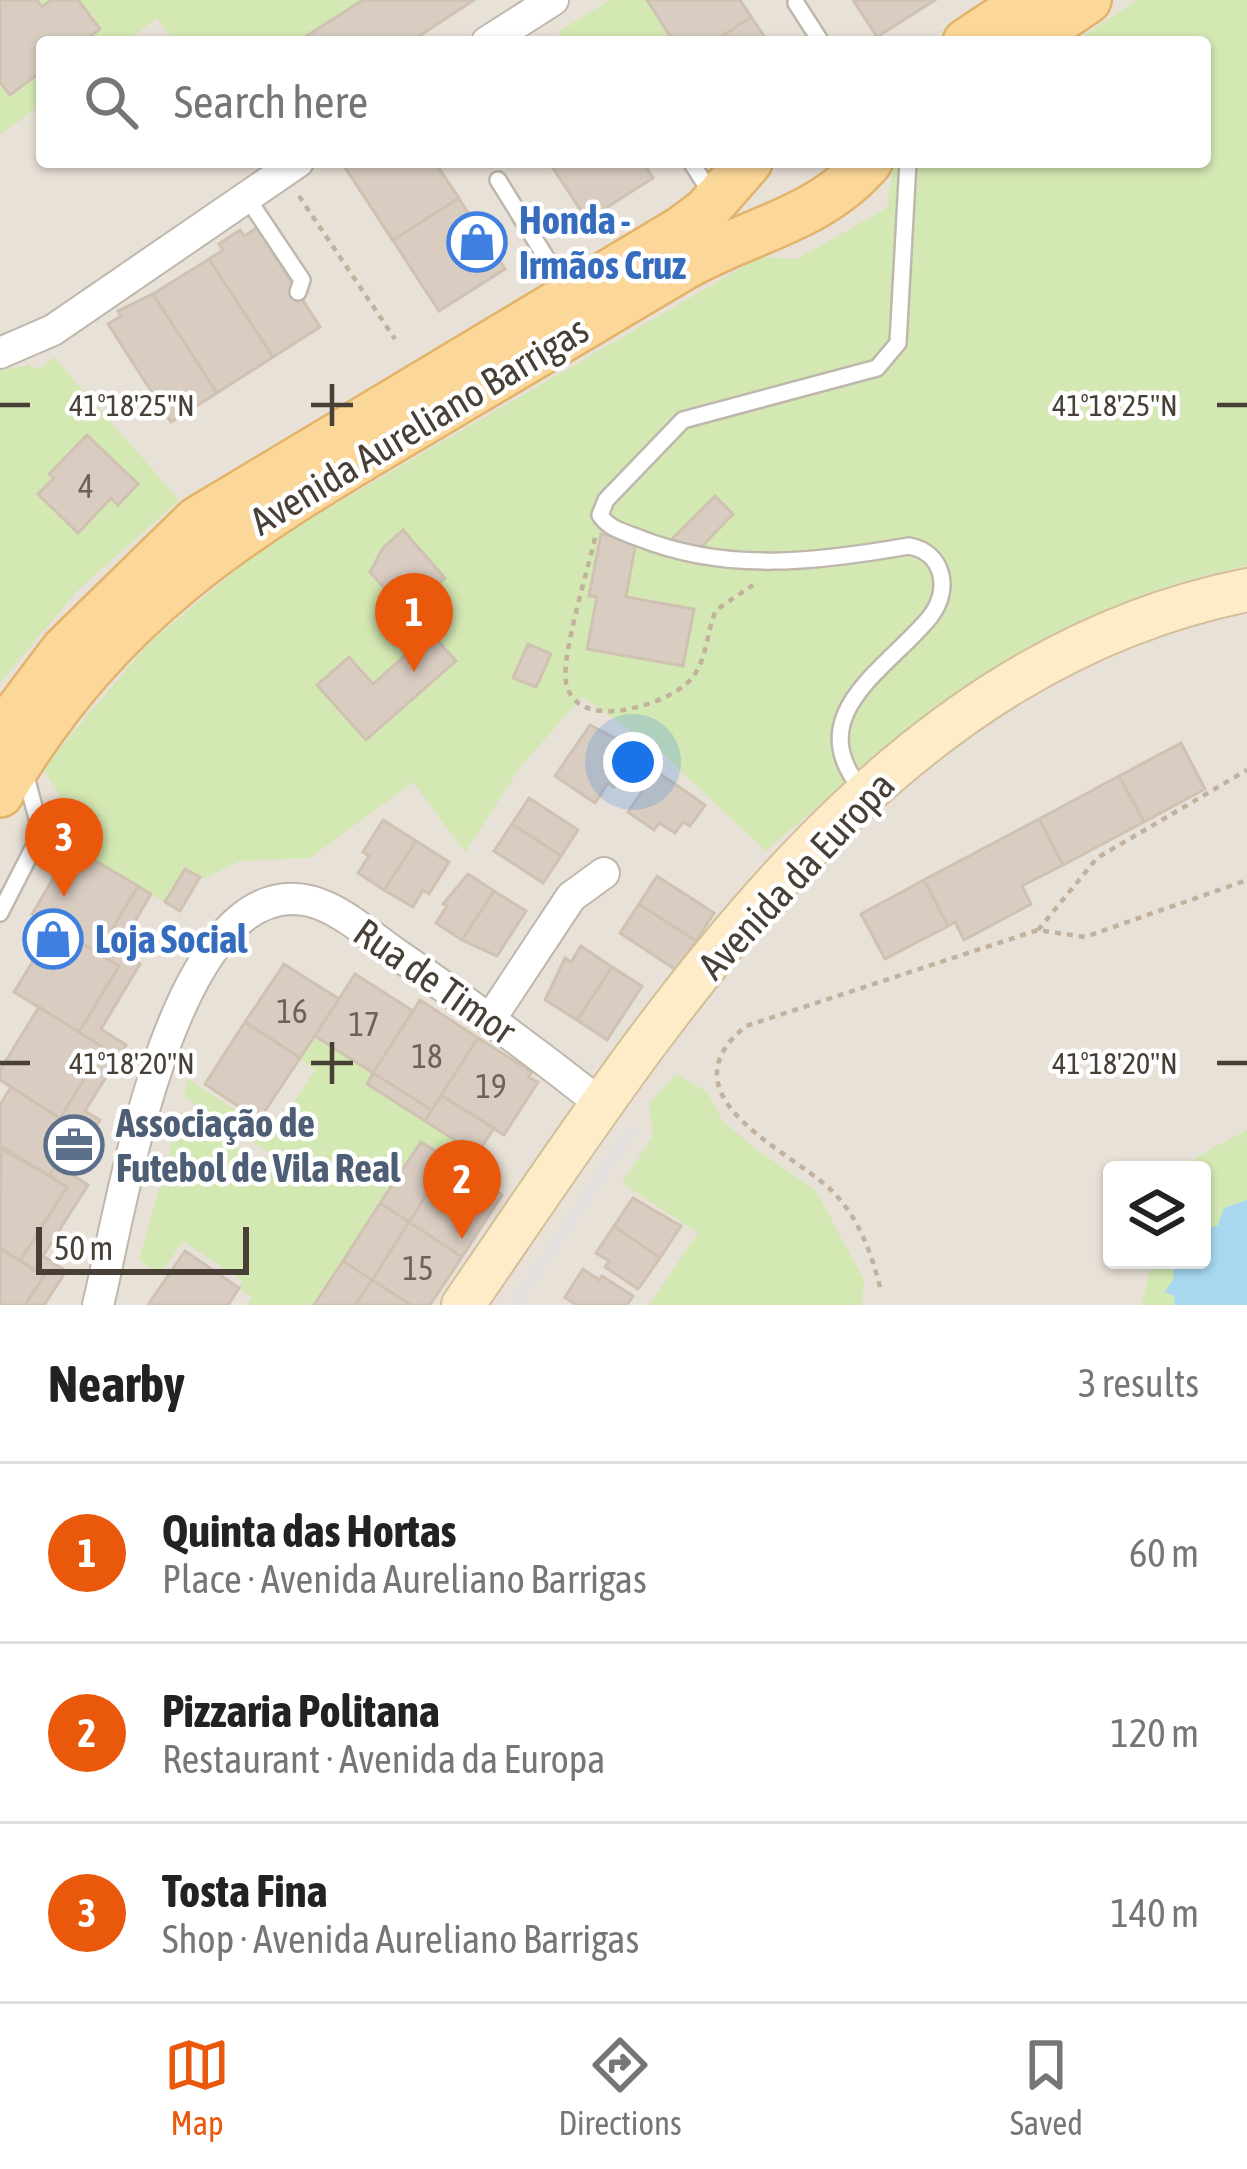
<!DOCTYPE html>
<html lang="en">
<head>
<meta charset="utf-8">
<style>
	:root { --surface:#fff; --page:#f6f6f6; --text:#222; --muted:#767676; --line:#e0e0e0; --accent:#ea580c }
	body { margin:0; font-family:"Asap Condensed",sans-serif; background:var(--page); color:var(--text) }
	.controls { position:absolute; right:36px; bottom:36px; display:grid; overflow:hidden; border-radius:12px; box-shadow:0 3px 9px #0004 }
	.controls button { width:108px; height:108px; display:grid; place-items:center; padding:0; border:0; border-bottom:3px solid var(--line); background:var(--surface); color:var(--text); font:60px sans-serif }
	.scale { position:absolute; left:36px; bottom:30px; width:213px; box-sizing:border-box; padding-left:12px; border:6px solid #484037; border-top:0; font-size:33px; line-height:42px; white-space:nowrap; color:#484037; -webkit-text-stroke:9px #fff; paint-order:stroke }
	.you { position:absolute; left:633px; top:762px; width:42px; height:42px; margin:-30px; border:9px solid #fff; border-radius:50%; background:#1a73e8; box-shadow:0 0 0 18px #1a73e833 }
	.badge { display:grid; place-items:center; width:78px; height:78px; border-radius:50%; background:var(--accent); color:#fff; font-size:39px; font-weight:700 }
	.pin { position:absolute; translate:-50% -99px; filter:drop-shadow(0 3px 6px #0008) }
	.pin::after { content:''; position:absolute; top:63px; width:42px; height:36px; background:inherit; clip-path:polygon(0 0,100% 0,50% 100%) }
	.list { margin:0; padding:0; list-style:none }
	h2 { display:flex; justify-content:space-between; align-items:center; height:156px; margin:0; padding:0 48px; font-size:51px }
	h2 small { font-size:39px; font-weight:400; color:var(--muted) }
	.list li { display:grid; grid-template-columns:78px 1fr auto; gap:36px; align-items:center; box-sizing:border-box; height:180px; padding:0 48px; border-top:3px solid var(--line) }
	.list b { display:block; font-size:45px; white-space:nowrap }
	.list p { margin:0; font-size:39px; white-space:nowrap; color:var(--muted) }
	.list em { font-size:39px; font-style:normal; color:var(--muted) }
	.icon { flex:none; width:66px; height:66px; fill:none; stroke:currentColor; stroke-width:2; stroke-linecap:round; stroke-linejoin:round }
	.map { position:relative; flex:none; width:1247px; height:1305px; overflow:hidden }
	.search { position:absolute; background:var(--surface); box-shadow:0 3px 9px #0004; left:36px; right:36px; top:36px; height:132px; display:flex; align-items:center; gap:30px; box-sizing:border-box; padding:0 42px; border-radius:12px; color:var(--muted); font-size:45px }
	.sheet { height:696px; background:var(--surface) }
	nav { display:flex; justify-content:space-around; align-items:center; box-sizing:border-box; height:168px; border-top:3px solid var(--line); background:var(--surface); font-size:33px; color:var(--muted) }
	nav a { display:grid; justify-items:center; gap:6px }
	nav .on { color:var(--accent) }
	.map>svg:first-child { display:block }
	.residential { fill:#e8e1d7; fill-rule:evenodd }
	.green { fill:#d4e8b3 }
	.parking { fill:#e3e0dd }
	.water { fill:#a7d8f0 }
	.building { fill:#d9cdc1; stroke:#d0c2b2; stroke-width:3 }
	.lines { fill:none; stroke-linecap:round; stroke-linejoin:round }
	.lane-casing { stroke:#c0b7ac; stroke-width:20 }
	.street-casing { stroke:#c0b7ac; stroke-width:34 }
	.secondary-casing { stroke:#d3bf99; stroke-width:46 }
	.primary-casing { stroke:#e2b369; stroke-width:50 }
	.path { stroke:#c1b19d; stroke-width:4.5; stroke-dasharray:6 6; stroke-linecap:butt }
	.lane { stroke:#fff; stroke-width:15 }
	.street { stroke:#fff; stroke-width:30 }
	.secondary { stroke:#feecc9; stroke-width:42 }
	.primary { stroke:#fcd79a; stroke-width:45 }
	.ticks { fill:none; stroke:#484037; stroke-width:4.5 }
	.labels { text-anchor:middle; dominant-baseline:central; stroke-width:9; stroke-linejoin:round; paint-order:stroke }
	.number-label { font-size:33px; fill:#6c635a }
	.shop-label { font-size:39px; font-weight:bold; fill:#366cbe; stroke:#fff; text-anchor:start }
	.street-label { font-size:39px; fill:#484037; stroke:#fff }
	.service-label { font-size:39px; font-weight:bold; fill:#4e5e75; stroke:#fff; text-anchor:start }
	.ticks-label { font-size:30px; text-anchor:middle; fill:#484037; stroke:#fff; stroke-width:9; stroke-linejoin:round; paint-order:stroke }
</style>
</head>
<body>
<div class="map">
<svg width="1247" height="1305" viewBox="0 0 1247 1305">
	<rect width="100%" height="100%" fill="#f4f0e9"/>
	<path class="residential" d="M0,0H1247V1305H0ZM42,42H1205V162H42ZM1112,1170H1202V1260H1112Z"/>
	<path class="green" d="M0,0H363L297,42H175L157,18L125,42H42V104L0,135Z
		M610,0H647L674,42H565L558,32Z
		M1137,0H1247V566C1053,602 910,725 766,851L654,746L582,697L521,766L465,852L413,782L310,858L240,861L203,879L185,869L165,902L78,850L74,820L43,768L150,642L267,544L760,257L797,259L887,208L894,162H1205V42H1074Z
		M54,357L179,500L76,592L0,683V370L30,365L39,369Z
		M314,1036L373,1073L367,1085L460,1143L449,1160L420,1142L314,1305H247L252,1297L239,1288L243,1281L183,1241L160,1275L139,1260L181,1111L264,1164L271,1154L184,1096L188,1079L273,1135L315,1070L300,1058Z
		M676,1074L707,1092L722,1120L753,1147L816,1191L864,1280L862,1305H649L698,1233L622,1183L653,1136L649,1104Z
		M1247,1130V1305H1142L1152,1260H1202V1170H1189L1198,1156Z"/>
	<path class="parking" d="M630,1123L638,1130L521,1305H507Z"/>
	<path class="water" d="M1247,1200V1305H1175L1174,1296L1165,1292L1174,1278L1172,1260H1202V1232L1218,1225L1224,1208Z"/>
	<path class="building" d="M0,0H37L42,7L51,0H78L100,29L82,42H42V71L10,95L0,82Z
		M363,0H474L410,42H297Z
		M647,0H740L768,42H674Z
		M647,0H740L751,17L713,42H674Z
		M853,0H935L877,37Z
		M350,162H435L505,269L439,311L344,166Z
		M350,162H435L459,198L393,240L344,166Z
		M549,162H643L653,178L587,220Z
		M257,228L320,327L273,357L209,259L223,250L219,244L240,230L244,236Z
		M209,259L273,357L217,393L153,294Z
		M153,294L217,393L171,422L108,324L121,316L118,311Z
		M87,435L138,484L118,505L111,498L78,533L38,494L54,478L49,474Z
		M715,496L733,514L701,547L685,550L673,538Z
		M403,530L445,578L409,609H403L370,572L383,548Z
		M601,534L636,541L626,597L694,609L683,666L587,649L597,597L589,596Z
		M406,606L456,661L366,740L317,685L349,657L373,684L411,650L387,623Z
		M528,644L551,654L536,687L513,678Z
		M590,725L634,748L617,771L623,775L614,787L608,783L595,803L555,776Z
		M1181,743L1205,789L1144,822L1119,776Z
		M656,771L705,805L690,826L683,822L675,833L659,823L654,830L628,812Z
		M1119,776L1144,822L1063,865L1039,819Z
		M529,798L578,830L561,856L512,824Z
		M1039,819L1063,865L1022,886L1031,904L964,940L955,922L948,926L924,880Z
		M383,820L416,841L384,890L358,873L369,856L363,852Z
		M512,824L561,856L543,883L494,851Z
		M416,841L449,862L429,894L423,890L413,907L384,890Z
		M72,847L138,886L98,953L32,914Z
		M185,869L200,877L180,911L165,902Z
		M468,874L494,891L462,940L436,923L447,906L443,904Z
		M657,876L714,913L696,941L639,904Z
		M924,880L948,926L885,959L861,914Z
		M138,886L151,894L118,950L140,964L101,1029L126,1045L85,1111L100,1120L67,1171L88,1185L43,1256L66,1271L44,1305H25L44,1276L20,1261L67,1187L49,1176L78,1130L60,1118L104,1048L79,1032L119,966L98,953Z
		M494,891L526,911L497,956L462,940Z
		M639,904L696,941L676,970L620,933Z
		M54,927L119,966L79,1032L14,992Z
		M581,946L612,967L577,1020L545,1000L565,958L571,962Z
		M284,964L339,999L300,1058L245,1022Z
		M612,967L642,986L607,1040L577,1020Z
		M355,974L413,1011L373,1073L315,1036Z
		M420,1000L478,1038L432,1110L373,1073Z
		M39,1007L104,1048L60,1118L0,1080V1070Z
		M245,1022L300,1058L259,1120L205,1084Z
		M478,1038L532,1072L528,1077L538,1082L504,1135L441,1095Z
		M373,1073L432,1110L425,1121L367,1084Z
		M11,1087L78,1130L49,1176L0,1148V1105Z
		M441,1095L494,1128L477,1154L425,1121Z
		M421,1142L449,1160L409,1222L380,1203Z
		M1,1146L67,1187L20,1261L0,1248Z
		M449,1160L502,1195L462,1257L409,1222Z
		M633,1198L681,1226L660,1258L614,1226Z
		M380,1203L409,1222L372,1280L343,1261Z
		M409,1222L462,1257L430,1305H411L372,1280Z
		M614,1226L660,1258L638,1289L605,1267L609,1261L596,1253Z
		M0,1248L44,1276L25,1305H0Z
		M185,1251L239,1288L228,1305H148Z
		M343,1261L372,1280L355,1305H314Z
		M583,1269L599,1280L602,1276L633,1296L627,1305H576L565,1297Z
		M372,1280L411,1305H355Z"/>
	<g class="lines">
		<g class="lane-casing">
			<path id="lane" d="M796,3L821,42
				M691,162L711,193
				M498,180L568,293
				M246,196L302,280L298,292
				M863,791C798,715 888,669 930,617C952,589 943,552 909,546C817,562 727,573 639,538C624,532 609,529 600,515L606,500L683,420L877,368L898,343L908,162
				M0,913L41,833L25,773"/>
		</g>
		<g class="street-casing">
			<path id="street" d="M487,42L553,0
				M0,353L53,330L298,162
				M491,1018L571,897L604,873
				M98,1305C121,1213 172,869 310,901C341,909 369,935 395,953C466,1001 534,1051 601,1104"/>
		</g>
		<g class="secondary-casing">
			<path id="secondary" d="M463,1305C661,1017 878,664 1247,590"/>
		</g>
		<g class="primary-casing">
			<path id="primary" d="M966,42L1029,0
				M1026,42L1088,0
				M0,735L64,650L197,520L682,229L706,211L749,162
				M0,794C109,609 238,531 416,426C505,373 594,321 682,268C747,230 818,221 869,162"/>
		</g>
		<path class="path" d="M299,196L395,339
			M595,538C588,570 561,656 566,682C575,733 660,706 685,685C708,666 705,635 716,610L753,585
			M1038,930L1097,858L1247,770
			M880,1287C871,1251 857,1214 829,1188C785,1148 661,1095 746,1026L1038,930L1085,937L1247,880"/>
		<use href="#lane" class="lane"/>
		<use href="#street" class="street"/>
		<use href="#secondary" class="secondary"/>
		<use href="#primary" class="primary"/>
	</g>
	<path class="ticks" d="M332,384V426M0,405H30M311,405H353M1217,405H1247M332,1042V1084M0,1063H30M311,1063H353M1217,1063H1247"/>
	<defs>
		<g id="shop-ring" transform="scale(3)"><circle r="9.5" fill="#fff" stroke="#3f7fe0" stroke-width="1.5"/><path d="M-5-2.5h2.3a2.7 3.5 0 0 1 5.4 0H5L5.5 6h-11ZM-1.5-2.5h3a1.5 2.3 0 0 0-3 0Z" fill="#3f7fe0"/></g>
		<g id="office-ring" transform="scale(3)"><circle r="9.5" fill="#fff" stroke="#5c6f8a" stroke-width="1.5"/><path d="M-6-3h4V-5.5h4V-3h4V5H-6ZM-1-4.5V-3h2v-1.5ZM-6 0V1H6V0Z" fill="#5c6f8a"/></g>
	</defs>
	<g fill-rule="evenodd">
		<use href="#shop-ring" x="477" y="242"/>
		<use href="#shop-ring" x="53" y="939"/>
		<use href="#office-ring" x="74" y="1145"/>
	</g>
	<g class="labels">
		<g class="number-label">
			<text x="86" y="486">4</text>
			<text x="292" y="1011">16</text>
			<text x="364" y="1024">17</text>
			<text x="427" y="1056">18</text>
			<text x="491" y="1086">19</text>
			<text x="418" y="1268">15</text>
		</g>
		<g class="shop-label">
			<text x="519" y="220">Honda -<tspan x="519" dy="45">Irmãos Cruz</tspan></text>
			<text x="95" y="939">Loja Social</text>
		</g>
		<g class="street-label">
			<text transform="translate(419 425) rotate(-31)">Avenida Aureliano Barrigas</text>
			<text transform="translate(796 875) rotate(-47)">Avenida da Europa</text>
			<text transform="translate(435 981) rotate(35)">Rua de Timor</text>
		</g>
		<g class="service-label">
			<text x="116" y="1123">Associação de<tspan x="116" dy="45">Futebol de Vila Real</tspan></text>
		</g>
	</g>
	<g class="ticks-label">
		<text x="132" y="416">41°18'25"N</text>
		<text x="1115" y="416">41°18'25"N</text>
		<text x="132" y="1074">41°18'20"N</text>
		<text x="1115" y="1074">41°18'20"N</text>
	</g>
</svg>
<div class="controls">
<button><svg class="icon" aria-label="layers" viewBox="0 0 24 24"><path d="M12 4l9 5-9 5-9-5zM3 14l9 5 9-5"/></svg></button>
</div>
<div class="scale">50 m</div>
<div class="you"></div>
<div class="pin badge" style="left:414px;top:672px">1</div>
<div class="pin badge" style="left:462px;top:1239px">2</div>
<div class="pin badge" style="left:64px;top:897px">3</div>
<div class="search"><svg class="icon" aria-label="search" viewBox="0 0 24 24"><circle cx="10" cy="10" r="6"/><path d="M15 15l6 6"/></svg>Search here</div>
</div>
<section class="sheet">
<h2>Nearby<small>3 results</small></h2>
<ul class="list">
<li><span class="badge">1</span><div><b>Quinta das Hortas</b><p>Place · Avenida Aureliano Barrigas</p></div><em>60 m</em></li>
<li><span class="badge">2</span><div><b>Pizzaria Politana</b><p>Restaurant · Avenida da Europa</p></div><em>120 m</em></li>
<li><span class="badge">3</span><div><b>Tosta Fina</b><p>Shop · Avenida Aureliano Barrigas</p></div><em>140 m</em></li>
</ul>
</section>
<nav>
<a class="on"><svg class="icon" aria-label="map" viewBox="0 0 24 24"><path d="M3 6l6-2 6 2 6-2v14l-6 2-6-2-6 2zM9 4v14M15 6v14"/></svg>Map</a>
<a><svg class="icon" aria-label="directions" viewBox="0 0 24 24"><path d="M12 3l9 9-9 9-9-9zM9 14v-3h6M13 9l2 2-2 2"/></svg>Directions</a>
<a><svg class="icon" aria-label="saved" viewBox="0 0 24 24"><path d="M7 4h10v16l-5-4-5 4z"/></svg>Saved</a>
</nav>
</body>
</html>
